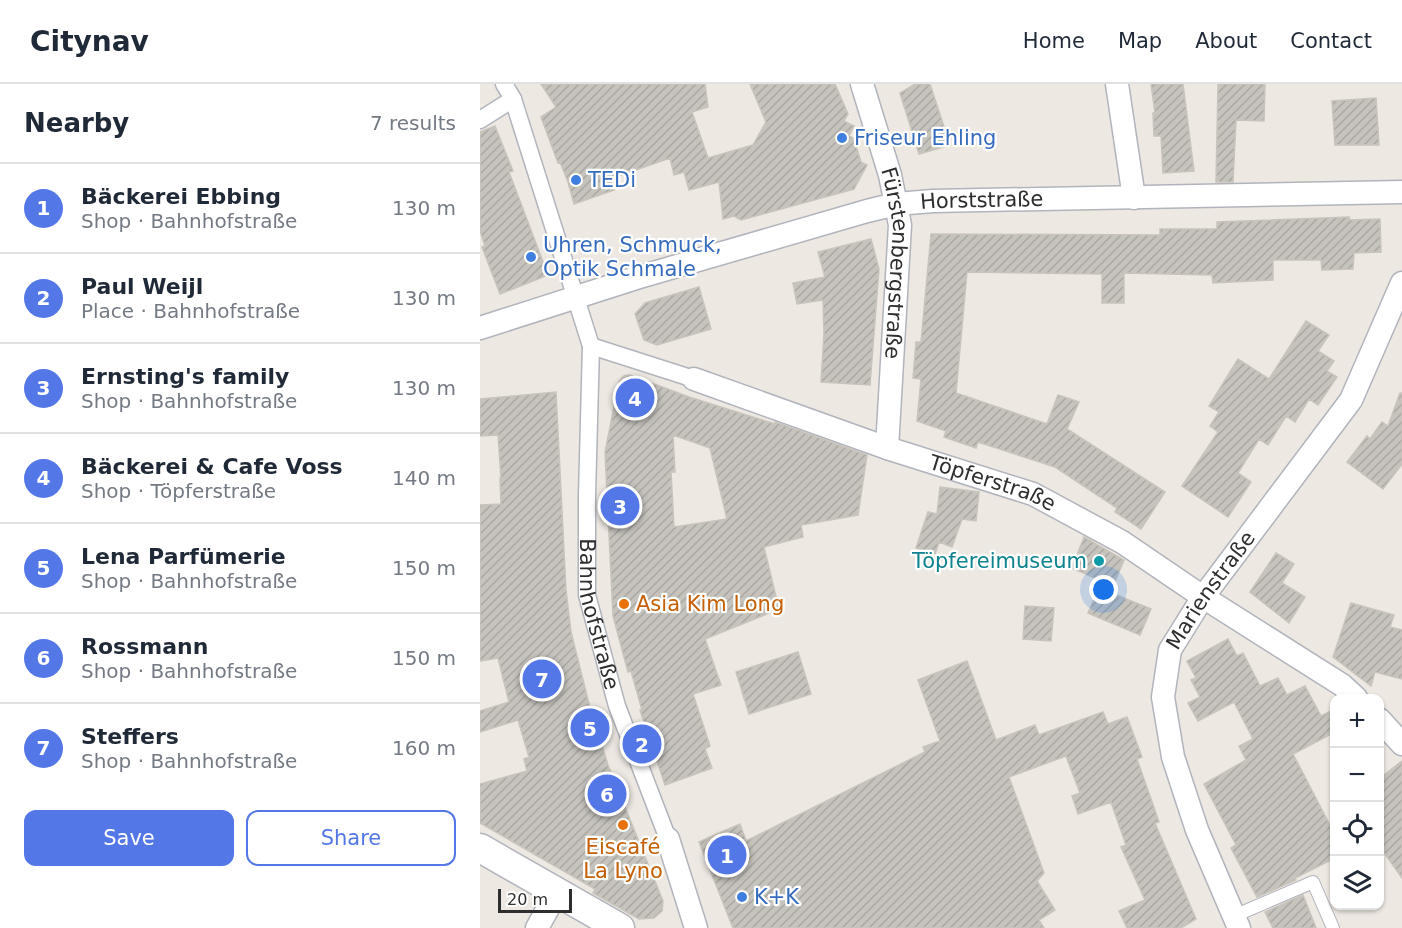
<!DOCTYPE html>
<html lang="en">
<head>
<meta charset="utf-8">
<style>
	:root { --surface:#fff; --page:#f6f6f7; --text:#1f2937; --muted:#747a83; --line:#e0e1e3; --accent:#5477e8 }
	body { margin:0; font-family:"DejaVu Sans",sans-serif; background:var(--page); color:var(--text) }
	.controls { position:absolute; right:18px; bottom:18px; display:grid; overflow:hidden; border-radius:12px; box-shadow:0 2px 4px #0004 }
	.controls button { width:54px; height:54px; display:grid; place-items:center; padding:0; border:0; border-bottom:2px solid var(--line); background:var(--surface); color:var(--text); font:30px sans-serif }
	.scale { position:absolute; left:18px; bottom:15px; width:74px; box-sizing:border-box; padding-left:6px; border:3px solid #2e2e2e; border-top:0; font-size:16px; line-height:21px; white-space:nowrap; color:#2e2e2e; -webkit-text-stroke:4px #fff; paint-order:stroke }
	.you { position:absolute; left:624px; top:506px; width:21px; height:21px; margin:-15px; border:4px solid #fff; border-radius:50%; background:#1a73e8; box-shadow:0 0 0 9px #1a73e833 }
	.badge { display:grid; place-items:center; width:39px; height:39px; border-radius:50%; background:var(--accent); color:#fff; font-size:20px; font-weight:700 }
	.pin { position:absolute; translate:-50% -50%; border:3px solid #fff; box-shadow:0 2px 6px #0006 }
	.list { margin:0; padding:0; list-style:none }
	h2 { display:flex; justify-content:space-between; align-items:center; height:78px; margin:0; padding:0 24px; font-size:26px }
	h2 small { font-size:20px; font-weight:400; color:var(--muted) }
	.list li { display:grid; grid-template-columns:39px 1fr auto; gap:18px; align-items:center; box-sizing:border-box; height:90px; padding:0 24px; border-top:2px solid var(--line) }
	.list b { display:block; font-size:22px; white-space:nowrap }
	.list p { margin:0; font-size:20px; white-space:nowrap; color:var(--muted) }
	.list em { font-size:20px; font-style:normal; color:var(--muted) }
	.actions { display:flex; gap:12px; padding:18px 24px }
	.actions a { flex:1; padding:14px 0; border:2px solid var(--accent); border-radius:12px; text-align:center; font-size:21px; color:var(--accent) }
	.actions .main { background:var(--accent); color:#fff }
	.icon { flex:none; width:33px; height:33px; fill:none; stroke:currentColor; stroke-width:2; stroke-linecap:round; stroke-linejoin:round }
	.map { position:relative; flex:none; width:922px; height:844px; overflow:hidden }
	header { display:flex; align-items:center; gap:36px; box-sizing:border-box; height:84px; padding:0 30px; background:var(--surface); border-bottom:2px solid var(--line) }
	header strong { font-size:28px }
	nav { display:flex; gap:33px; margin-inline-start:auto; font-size:21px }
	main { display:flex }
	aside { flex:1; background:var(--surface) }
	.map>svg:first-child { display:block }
	.building { fill:url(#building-hatch); stroke:#c9c4bb; stroke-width:1.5; fill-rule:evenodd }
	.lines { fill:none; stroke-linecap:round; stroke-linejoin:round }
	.service-casing { stroke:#b2b4bc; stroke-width:14 }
	.pedestrian-casing { stroke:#b2b4bc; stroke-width:19 }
	.minor-casing { stroke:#b2b4bc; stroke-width:25 }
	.tertiary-casing { stroke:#b2b4bc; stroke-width:31 }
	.service { stroke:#fff; stroke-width:12 }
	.pedestrian { stroke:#fff; stroke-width:16 }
	.minor { stroke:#fff; stroke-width:22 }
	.tertiary { stroke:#fff; stroke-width:28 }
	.shop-dot { fill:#3f7fe0; stroke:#fff; stroke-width:2 }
	.culture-dot { fill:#0f9aa8; stroke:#fff; stroke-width:2 }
	.food-dot { fill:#e8710a; stroke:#fff; stroke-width:2 }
	.labels { text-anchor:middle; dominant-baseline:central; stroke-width:4.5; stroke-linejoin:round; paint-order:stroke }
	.shop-label { font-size:21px; fill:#366cbe; stroke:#fff; text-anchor:start }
	.street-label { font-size:21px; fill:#2e2e2e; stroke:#fff }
	.culture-label { font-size:21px; fill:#0d838f; stroke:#fff; text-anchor:end }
	.food-label { font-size:21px; fill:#c56008; stroke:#fff; text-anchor:start }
</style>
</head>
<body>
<header>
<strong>Citynav</strong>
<nav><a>Home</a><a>Map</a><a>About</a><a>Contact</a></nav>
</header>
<main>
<aside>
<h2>Nearby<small>7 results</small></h2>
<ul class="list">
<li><span class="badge">1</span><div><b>Bäckerei Ebbing</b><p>Shop · Bahnhofstraße</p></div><em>130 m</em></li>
<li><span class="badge">2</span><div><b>Paul Weijl</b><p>Place · Bahnhofstraße</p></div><em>130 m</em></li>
<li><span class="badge">3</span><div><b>Ernsting's family</b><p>Shop · Bahnhofstraße</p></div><em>130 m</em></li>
<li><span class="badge">4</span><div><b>Bäckerei &amp; Cafe Voss</b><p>Shop · Töpferstraße</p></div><em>140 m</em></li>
<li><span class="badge">5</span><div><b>Lena Parfümerie</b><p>Shop · Bahnhofstraße</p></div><em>150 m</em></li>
<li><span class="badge">6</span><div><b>Rossmann</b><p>Shop · Bahnhofstraße</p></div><em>150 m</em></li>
<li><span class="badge">7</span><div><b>Steffers</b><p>Shop · Bahnhofstraße</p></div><em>160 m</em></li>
</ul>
<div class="actions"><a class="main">Save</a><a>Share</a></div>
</aside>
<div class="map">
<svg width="922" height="844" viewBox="0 0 922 844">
	<defs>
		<pattern id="building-hatch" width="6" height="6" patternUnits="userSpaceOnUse" patternTransform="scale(1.5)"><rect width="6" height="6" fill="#c6c3bd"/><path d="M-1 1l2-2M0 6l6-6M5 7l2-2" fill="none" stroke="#aaa8a3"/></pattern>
	</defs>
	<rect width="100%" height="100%" fill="#ede8e2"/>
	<path class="building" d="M61,0H225L228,23L212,28L228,74L273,61L286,38L270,0H355L368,30L364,37L374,42L369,52L379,57L376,62L381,78L387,81L374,105L261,136L254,132L243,135L239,98L209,106L204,88L194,91L190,74L130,95L134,106L94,120L88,98L80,78L78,79L61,33L76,23Z
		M435,0H450L470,61L439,70L420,9Z
		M671,0H703L714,87L683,89L681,52H674L673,29H675Z
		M738,0H785L784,37L756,36L753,98H736Z
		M896,14L899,61H855L852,17Z
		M15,42L33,87L29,88L68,191L20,210L2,163L5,162L0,147V48Z
		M869,133L870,136L900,135L901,168L874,169L873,185L842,186L841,176H793V196L733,199L732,191L644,189V219H622V190L487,188L476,309L567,340L578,311L599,318L587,345L685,408L661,445L635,428L637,424L575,383L498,358L496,364L464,353L466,347L437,337L441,295L433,294L436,258H441L451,150L680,151V145H737V138Z
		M391,155L399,185L390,301L341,298L344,250L343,216L317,220L313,199L345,193L338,168Z
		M219,203L231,245L177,261L164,256L155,230L165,219Z
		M826,237L849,251L838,267L854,277L847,287L857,293L838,321L829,315L815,338L806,332L788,361L779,355L758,389L771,398L748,433L702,402L738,348L730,342L739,328L729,322L758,275L789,295Z
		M150,291L209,313L295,340V338L387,371L378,431L321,441L323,453L284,463L299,525L225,555L241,601L213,610L230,662L225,665L232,684L185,701L160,626H162L151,587L148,588L133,532L125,368L139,297L144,292ZM193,351L230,364L247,435L194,443L191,388H195Z
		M76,308L86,506L91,548L108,616L128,681L183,817L182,827L174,834L159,835L113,809L115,805L0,739V700L47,687L44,675L49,673L38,636L0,648V627L29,618L18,574L0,577V421L21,420L20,394H21L18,351L0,352V315Z
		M920,309H922V380L903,405L867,378L887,352L890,355L902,338L908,342Z
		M460,403L499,408L496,437L482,435L472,463L459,458L455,470L436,464L448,428L457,430Z
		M604,453L644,476L633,502L592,484Z
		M796,469L814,480L802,499L825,513L809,539L770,508Z
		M619,504L671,525L660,551L608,529Z
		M871,519L914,531L910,543L922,546V595L895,588L891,602L853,573Z
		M545,522L574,524L571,557L543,555Z
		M748,555L757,572L763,569L780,602L798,594L807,611L825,602L841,632L855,625V648L813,670L855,751V774L815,794L816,796L777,813L751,764L756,761L724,700L766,676L759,662L773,655L754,618L718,637L708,619L720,613L711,596L716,594L707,577Z
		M318,568L331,610L269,630L256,588Z
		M487,577L516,656L555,641L559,651L623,628L628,640L647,633L662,673L657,675L679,738L675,739L716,835L701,844H647L639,827L665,816L641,763L646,761L631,718L598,730L592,712L600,709L586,672L529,693L564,789L557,797L575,826L559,836L564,844H253L219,758L260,740L266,757L445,668L443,663L460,657L438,596Z
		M922,677V794L900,763V694Z
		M823,811L836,844H793L785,828Z"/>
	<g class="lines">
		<g class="service-casing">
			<path id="service" d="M754,832L833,798L853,844"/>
		</g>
		<g class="pedestrian-casing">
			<g id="pedestrian">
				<path id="s1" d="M24,0L33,15L111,262L107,411V511L137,622L188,755"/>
				<path d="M0,36L33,15"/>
				<path d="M111,262L214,295"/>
			</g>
		</g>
		<g class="minor-casing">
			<g id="minor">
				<path id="s2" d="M382,0L410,91L420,141L407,364"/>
				<path d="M637,0L654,114"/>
				<path id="s3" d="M0,244L156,194L387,127L416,120L453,117L922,108"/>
				<path id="s4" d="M214,295L407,364L553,410L642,458L723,513L862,601L876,614"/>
				<path d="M900,636L922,660"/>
				<path d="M188,755L216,844"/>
				<path d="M57,844L77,808"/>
				<path id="s5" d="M759,844L717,746L693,673L683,613L690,566L723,513L871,316L922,199"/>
			</g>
		</g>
		<g class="tertiary-casing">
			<path id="tertiary" d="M0,764L140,844"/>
		</g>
		<use href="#service" class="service"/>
		<use href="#pedestrian" class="pedestrian"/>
		<use href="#minor" class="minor"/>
		<use href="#tertiary" class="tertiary"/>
	</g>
	<g class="shop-dot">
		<circle cx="362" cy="54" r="6"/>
		<circle cx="96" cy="96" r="6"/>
		<circle cx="51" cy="173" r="6"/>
		<circle cx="262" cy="813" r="6"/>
	</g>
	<circle class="culture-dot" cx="619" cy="477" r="6"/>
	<g class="food-dot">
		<circle cx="144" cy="520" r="6"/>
		<circle cx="143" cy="741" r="6"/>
	</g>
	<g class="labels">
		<g class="shop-label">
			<text x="374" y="54">Friseur Ehling</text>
			<text x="108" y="96">TEDi</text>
			<text x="63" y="161">Uhren, Schmuck,<tspan x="63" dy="24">Optik Schmale</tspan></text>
			<text x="274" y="813">K+K</text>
		</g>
		<g class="street-label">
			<text stroke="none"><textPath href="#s3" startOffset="520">Horststraße</textPath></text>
			<text stroke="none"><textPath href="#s2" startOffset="184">Fürstenbergstraße</textPath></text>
			<text stroke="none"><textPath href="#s4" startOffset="316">Töpferstraße</textPath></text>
			<text stroke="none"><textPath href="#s5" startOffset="364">Marienstraße</textPath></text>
			<text stroke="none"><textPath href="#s1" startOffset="546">Bahnhofstraße</textPath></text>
		</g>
		<g class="culture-label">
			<text x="607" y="477">Töpfereimuseum</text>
		</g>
		<g class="food-label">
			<text x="156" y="520">Asia Kim Long</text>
			<text x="143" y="763" text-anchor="middle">Eiscafé<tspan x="143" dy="24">La Lyno</tspan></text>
		</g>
	</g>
</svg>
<div class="controls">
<button>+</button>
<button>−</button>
<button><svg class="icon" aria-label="locate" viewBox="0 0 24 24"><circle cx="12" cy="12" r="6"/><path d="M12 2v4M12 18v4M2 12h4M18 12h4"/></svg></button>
<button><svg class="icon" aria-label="layers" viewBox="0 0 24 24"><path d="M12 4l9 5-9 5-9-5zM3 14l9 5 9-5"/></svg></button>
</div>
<div class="scale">20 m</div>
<div class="you"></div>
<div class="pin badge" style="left:247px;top:771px">1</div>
<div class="pin badge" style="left:162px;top:660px">2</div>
<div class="pin badge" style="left:140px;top:422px">3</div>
<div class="pin badge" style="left:155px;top:314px">4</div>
<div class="pin badge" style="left:110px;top:644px">5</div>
<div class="pin badge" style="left:127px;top:710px">6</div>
<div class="pin badge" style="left:62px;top:595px">7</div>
</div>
</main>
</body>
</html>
